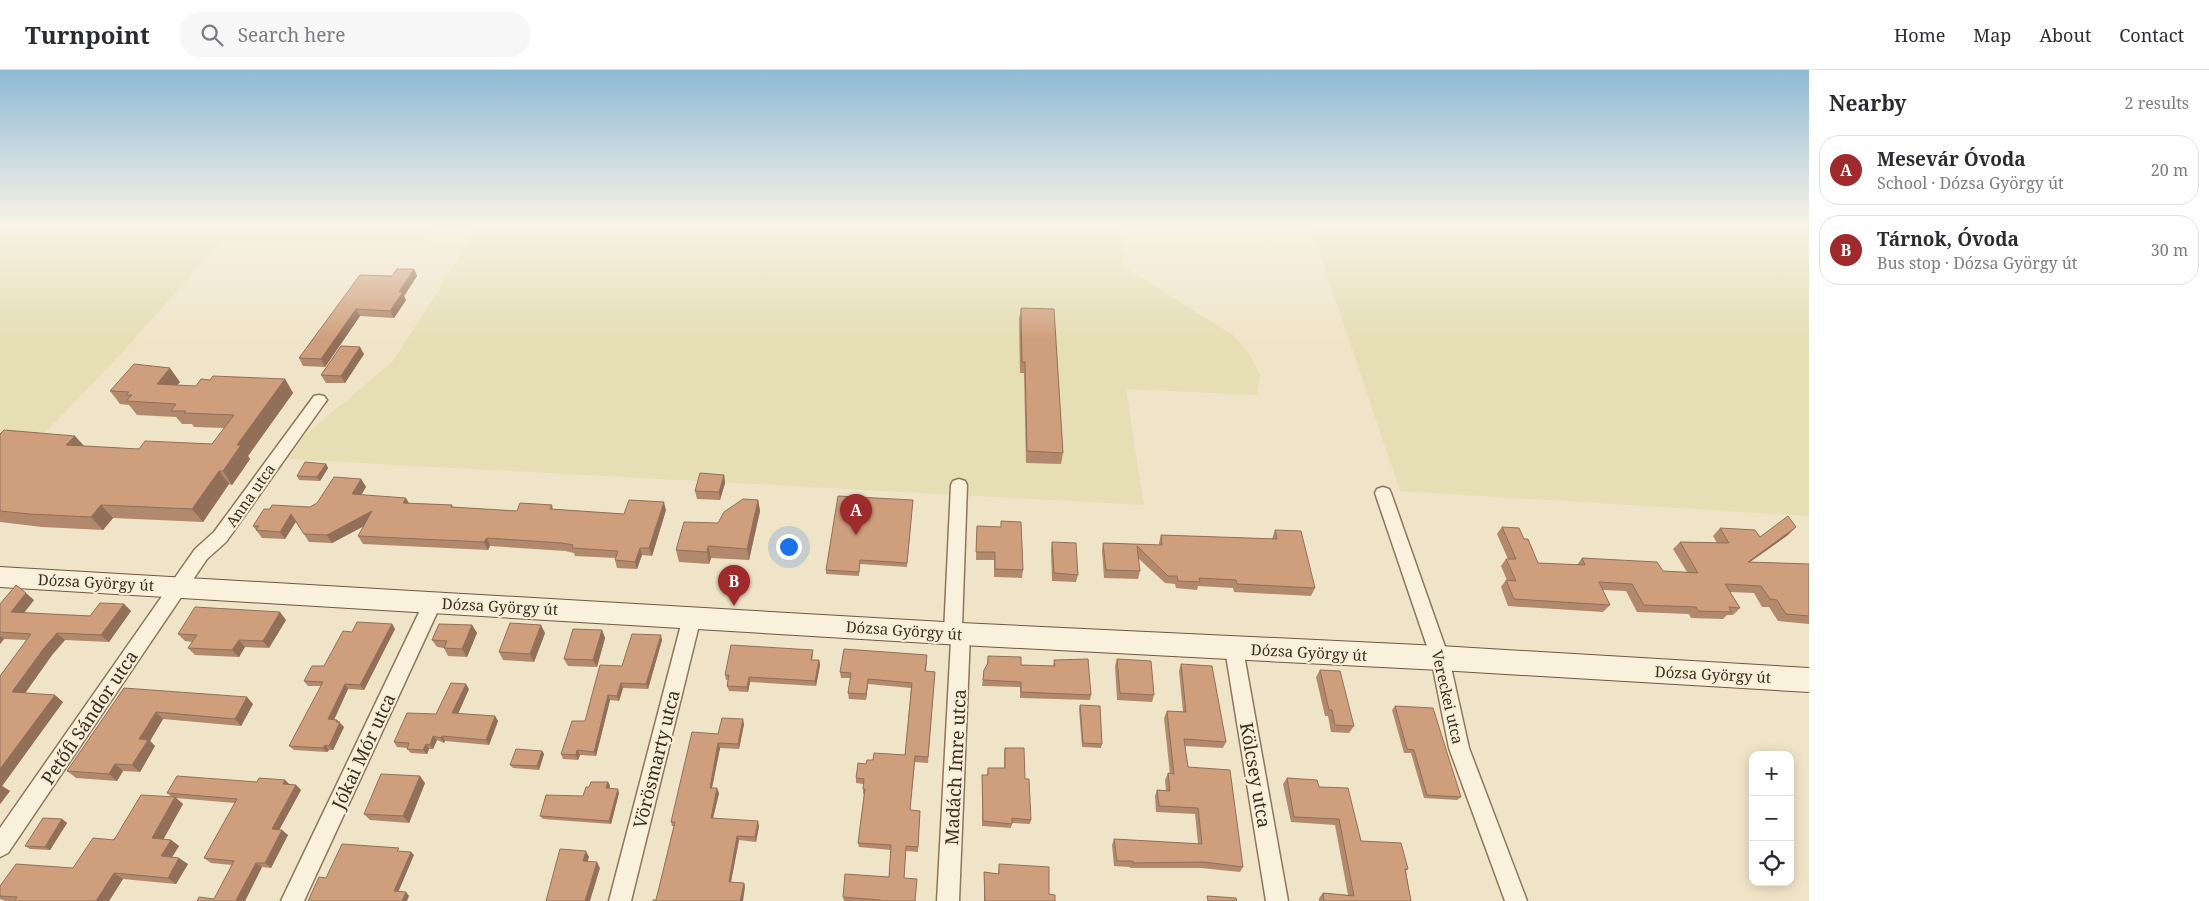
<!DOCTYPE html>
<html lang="en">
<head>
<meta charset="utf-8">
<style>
	:root { --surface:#fff; --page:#f7f7f7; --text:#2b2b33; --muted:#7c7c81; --line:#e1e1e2; --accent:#9e2a2b }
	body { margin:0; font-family:"Noto Serif",serif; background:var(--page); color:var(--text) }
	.controls { position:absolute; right:15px; bottom:15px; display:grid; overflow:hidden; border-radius:10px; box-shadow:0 2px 12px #0003 }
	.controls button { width:45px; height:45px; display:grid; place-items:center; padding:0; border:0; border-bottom:1px solid var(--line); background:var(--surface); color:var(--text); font:25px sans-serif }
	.you { position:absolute; left:788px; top:476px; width:18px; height:18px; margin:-12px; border:4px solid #fff; border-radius:50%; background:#1a73e8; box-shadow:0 0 0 8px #1a73e833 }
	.badge { display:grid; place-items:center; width:32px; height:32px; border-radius:50%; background:var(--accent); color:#fff; font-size:16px; font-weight:700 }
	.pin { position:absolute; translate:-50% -41px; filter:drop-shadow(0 1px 2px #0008) }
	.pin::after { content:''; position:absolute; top:26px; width:18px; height:15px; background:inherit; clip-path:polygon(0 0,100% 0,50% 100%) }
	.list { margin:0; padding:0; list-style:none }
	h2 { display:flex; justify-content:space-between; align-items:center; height:65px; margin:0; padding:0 20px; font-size:21px }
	h2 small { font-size:16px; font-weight:400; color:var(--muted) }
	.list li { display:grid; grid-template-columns:32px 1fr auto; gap:15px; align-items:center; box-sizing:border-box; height:70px; margin:0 10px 10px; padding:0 10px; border:1px solid var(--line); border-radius:20px }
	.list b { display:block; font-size:19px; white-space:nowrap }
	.list p { margin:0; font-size:16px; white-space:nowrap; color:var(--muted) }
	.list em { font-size:16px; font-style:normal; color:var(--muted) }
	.icon { flex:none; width:28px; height:28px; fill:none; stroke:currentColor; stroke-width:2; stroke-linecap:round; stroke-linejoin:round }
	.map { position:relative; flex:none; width:1809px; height:831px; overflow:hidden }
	header { display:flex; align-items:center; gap:30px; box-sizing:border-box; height:70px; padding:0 25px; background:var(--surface); border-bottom:1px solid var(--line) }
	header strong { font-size:24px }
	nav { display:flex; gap:28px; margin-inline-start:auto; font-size:18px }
	.search { width:350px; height:45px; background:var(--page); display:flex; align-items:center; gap:12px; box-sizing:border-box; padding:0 18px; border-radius:20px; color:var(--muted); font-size:19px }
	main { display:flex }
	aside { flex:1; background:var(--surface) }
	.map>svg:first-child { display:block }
	.farmland { fill:#e6deb5 }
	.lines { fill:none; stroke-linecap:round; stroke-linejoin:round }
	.street-casing { stroke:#8d765c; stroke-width:3 }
	.secondary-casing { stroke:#6f573f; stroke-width:2 }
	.street { fill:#faf1dc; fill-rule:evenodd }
	.secondary { fill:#faf1dc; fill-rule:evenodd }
	.wall { fill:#b2896c }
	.shaded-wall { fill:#916f58 }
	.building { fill:#cf9f7d; stroke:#916f58 }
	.labels { text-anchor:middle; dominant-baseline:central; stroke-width:4.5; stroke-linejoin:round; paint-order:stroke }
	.street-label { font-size:15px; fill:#3d2e20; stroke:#f7eed8 }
	.near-street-label { font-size:18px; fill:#3d2e20; stroke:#f7eed8 }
</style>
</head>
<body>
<header>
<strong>Turnpoint</strong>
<div class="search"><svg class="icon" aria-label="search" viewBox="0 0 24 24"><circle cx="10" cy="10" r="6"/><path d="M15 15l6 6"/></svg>Search here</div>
<nav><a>Home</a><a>Map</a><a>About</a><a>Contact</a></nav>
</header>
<main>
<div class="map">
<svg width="1809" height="831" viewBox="0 0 1809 831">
	<rect width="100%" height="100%" fill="#f0e4c8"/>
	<path class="farmland" d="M0,154H435L424,171L223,170L118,287L37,371L0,369Z
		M479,154H1119L1124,197L1233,265L1249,283L1260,305L1257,325L1126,319L1144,435L288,389L303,367L393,291L463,182Z
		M1310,154H1809V446L1400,421Z"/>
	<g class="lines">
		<g class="street-casing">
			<path id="street" d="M319,325L324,326L327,330L324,334L226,472L207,489L8,783L0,787V758L195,479L214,462L314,326Z
				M959,409L965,411L967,415L962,557L968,559L970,564L959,831H937L951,570L946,568L944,563L951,415L953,411Z
				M1383,417L1389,419L1391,423L1449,588L1469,678L1527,831H1505L1449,678L1431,588L1375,423L1377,419Z
				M433,525L439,527L442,532L304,831H281L424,532L427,527Z
				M692,539L698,542L701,547L631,831H609L683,547L686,542Z
				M1234,571L1241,573L1243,579L1288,831H1266L1225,579L1227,573Z"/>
		</g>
		<g class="secondary-casing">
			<path id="secondary" d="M0,497L961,553L1440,576L1809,598V622L1440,600L961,575L0,517Z"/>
		</g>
		<use href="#street" class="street"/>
		<use href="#secondary" class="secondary"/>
	</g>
	<path class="wall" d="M414,199L417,206L404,226L406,230L394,248L360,246L325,297L303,296L299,288L392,206Z
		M1021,238L1063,383L1061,394L1026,393L1024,303H1020L1019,249Z
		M364,284L345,313H326L321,305Z
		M285,309L293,323L248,386L250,389L232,415L229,414L203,452L113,448L103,460L42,457L0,452V364L84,376L139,379L212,374L224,358L194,357L192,354H182L176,347L137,345L129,335L120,334L110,321L180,312L177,315L196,316L210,310Z
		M326,394L328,398L320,411L299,410L297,406Z
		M724,405L725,413L720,430L697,429L695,421Z
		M361,409L366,417L361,425L409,433L452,435L453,437L517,441L552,435L553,439L624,444L666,440L652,486L642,485L637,499L617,498L615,490V488L575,486L574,483L565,481L490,476L488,480L363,474L358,466L364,456L332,473L309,472L296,452L285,469L262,468L253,456L270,439L310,437Z
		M758,430L760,441L749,490L711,488L709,494L679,492L676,480Z
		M913,430L907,497L860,494L859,506L826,504V500Z
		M1001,451L1023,500L1022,508L994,507V490H976L977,456L1001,457Z
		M1502,457L1524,469L1538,493L1577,495L1582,488L1663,501L1687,502L1673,479L1680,472L1717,473L1713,466L1720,458L1760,467L1788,465L1750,492L1809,494V554L1778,551L1769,537H1762L1754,523L1730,522L1740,538L1733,545H1727L1723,549L1691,548L1689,544L1637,542L1626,521L1602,520L1610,535L1603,542L1508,536L1501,517L1506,510H1507L1501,496L1506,489H1508L1497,464Z
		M1275,460L1315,518L1311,526L1234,522L1233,518L1198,516L1197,520L1176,518L1175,514L1165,513L1138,488L1140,501L1138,509L1104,508L1102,481L1103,473L1159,475V473L1161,465L1272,469Z
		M1052,472L1078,505L1076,512L1052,511L1051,480Z
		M34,530L24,543L90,546L124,534L131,541L109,572L65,570L52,585L25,623L63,632L2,716L10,721L0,734V606L27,570L4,569L0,574V534Z
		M286,550L269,578L245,577L239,587L195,585L188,578L192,572L185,571L178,564Z
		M392,554L395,559L364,620L348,619L334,650H337L344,657L333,680H329L327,682L294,680L289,676L321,616H308L304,611L324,596L352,562Z
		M472,555L477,563L467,587L448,586L444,578L437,577L432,570Z
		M602,560L605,568L597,597L568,596L564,589Z
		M545,563L534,592L503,590L499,582Z
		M662,570L648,619L623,618L619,631L610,630L596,686L580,685L578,690L563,689L561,684L585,651L622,596Z
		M813,580V585L812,590H819L820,595L816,616L750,612L748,622L729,621L727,616L728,610H726L725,605Z
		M988,586L1021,595L1053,596L1054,590L1091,625L1090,630L1020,628V617L982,616L984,600L987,594Z
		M1117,589L1154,625L1152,632L1117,630L1115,596Z
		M927,591L926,601L935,602L928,693L915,692L910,740L920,741L918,782L906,781L904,808L916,831H844L843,827L889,807L891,780L859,777L858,773L864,724H863V714L856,713V708L866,694L873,690L905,685L911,618L868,614L866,630L849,629L848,623L851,608H841L840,602Z
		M1181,594L1226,672L1223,678L1184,676L1188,697L1243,797L1240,802L1201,798H1130V797L1114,796L1112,775L1114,769L1198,774L1195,744L1156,742L1155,726L1157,720L1166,721L1165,710L1168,703L1170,704L1164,648L1167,641L1183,642L1179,601Z
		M1320,600L1354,656L1349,663L1331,662L1328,646H1325L1316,607Z
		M124,618L253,634L241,656L163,649L150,671L155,676L140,702L123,701L117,711L76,708L67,701Z
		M469,619L458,644L495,646L498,651L489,675L445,671L444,673L437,670L433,679H429L427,684L411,683L407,679V678L397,677L394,672L436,644Z
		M1080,635L1102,674L1101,678L1082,677L1079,639Z
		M1395,636L1461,727L1457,730L1424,728L1411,683H1404L1392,640Z
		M744,654L739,679L720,678L712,718L719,723L713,748L759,756L756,772L739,770L731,812L744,813L745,817L656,830L674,756H672L671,752L718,664Z
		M1005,678L1025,709L1031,750L1030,754L1012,753L1011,758L982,756V705H987L988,698H1004V682Z
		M542,681L544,684L539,700L513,698L510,695Z
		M1287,708L1319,717L1361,771L1408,799L1406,801L1411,831H1319V828L1323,823L1348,825L1335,755L1291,752L1283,714Z
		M285,710L290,715H296L301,720L279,760L288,765L271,798L262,797L245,831L214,829L232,795L211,793L204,788L235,733L176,728L183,734L163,770H171L179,776L172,787L188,794L176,814L123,809L109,831H5L0,829V816L73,798L172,727L167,723Z
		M608,712L610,716L609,718L619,723L611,754L543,749L540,746L583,726L589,717Z
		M425,713L409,753L370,750L364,744Z
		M62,749L67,753L50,780L30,779L25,776Z
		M999,794L1049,824L1055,831H984V802L998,804Z"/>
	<path class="shaded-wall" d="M414,199L417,206L404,226L406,230L394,248L390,241L399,222Z
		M356,239L360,246L325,297L321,289Z
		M360,277L364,284L345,313L341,306Z
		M170,298L180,312L167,327L157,314Z
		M285,309L293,323L248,386L250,389L232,415L223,401L237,375Z
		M75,366L87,379L66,375Z
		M326,394L328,398L320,411L317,407Z
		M219,401L229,414L203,452L192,439Z
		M724,405L725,413L720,430L719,422Z
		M361,409L366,417L357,432L352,424Z
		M406,428L410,435L403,433Z
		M758,430L760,441L749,490L747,479Z
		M664,432L666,440L652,486L649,478Z
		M101,435L113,448L103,460L91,447Z
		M372,441L377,449L332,473L327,465Z
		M291,444L296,451L285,469L280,462Z
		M1796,457L1788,465L1740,499L1748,492Z
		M487,468L490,476L488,480L484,472Z
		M708,476L711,488L709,494L707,482Z
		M640,478L642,485L637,499L635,492Z
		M26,523L34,530L19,549L11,542Z
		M124,534L131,541L109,572L101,565Z
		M280,542L286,550L269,578L263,571Z
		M392,554L395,559L364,620L360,615Z
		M472,555L477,563L467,587L462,579Z
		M541,555L545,563L534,592L530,584Z
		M602,560L605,568L597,597L593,590Z
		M57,563L65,570L52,585L21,629L12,622L44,578Z
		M661,565L662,570L648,619L646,614Z
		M0,566L4,569L0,574Z
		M239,570L245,577L239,587L232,580Z
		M819,590L820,595L816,616L815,611Z
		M749,607L750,612L748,622L747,617Z
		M868,609V614L866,630V624Z
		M621,613L623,618L619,631L617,626Z
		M345,614L348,619L332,654L328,649Z
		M466,614L469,619L456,648L452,643Z
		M55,625L63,632L2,716L10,721L0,734V699Z
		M608,625L610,630L596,686L594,682Z
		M247,627L253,634L241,656L235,649Z
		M156,642L163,649L150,671L155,676L140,702L132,695L139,669Z
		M495,646L498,651L489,675L486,670Z
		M743,649L744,654L739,679L738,674Z
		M337,650L344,657L333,680L329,676Z
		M433,666L437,670L433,679L430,675Z
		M442,666L445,671L444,673L441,668Z
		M718,673L720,678L711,722L710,718Z
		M426,674L429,679L427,684L423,680Z
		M325,675L329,680L327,682L323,678Z
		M577,680L580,685L578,690L576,685Z
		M542,681L544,684L539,700L537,696Z
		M115,694L123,701L117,711L109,704Z
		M420,706L425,713L409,753L403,746Z
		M285,710L290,715L283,714Z
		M608,712L610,716L608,722L606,718Z
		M296,715L301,720L277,764L272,759Z
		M717,718L719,723L712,752L711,748Z
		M618,719L619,723L611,754L609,751Z
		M175,727L183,734L160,775L152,768Z
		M62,749L67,753L50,780L45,777Z
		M758,751L759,756L756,772L755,767Z
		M282,760L288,765L271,798L265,793Z
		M737,766L739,770L730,816L729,812Z
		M171,770L179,776L169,792L161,786Z
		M586,781L589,787L586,797L583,791Z
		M411,782L414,785L397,825L394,821Z
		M179,788L188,794L176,814L168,808Z
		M597,792L600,798L590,831H585Z
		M256,793L262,797L245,831L236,830Z
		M114,803L123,809L109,831H96Z
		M744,813L745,817L743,831H740Z
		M406,822L409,826L407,831H402Z"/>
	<path class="building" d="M397,199H414L399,222H403L390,241L356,239L321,289L299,288L360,205L392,206Z
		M1021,238L1054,239L1063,383L1027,381L1025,292H1022Z
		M341,276L360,277L341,306L321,305Z
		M134,294L170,298L157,314L196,316L201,309L210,310L213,306L285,309L237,375H241L223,401H219L192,439L101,435L91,447L29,444L0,441V364L4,360L75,366L66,375L139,379L145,371L212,374L234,345L184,343L186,341H171L176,334L126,331L132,325H126L129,322L110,321Z
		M305,392L326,394L317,407L297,406Z
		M700,403L724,405L719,422L695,421Z
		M334,407L361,409L352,424L406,428L403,433L452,435L451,437L517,441L520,433L552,435L550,439L624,444L629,430L664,432L649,478H640L635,492L615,490L618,481L572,478L573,475L562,473L487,468L484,472L358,466L372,441L327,465L304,464L291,444L280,462L256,460L259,456H253L264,439H270L272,435L310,437L317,433Z
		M838,426L913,430L907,493L860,490L859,502L826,500Z
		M743,429L758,430L747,479L708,476L707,482L676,480L684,452L718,453L724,442Z
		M1788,446L1796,457L1748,492L1809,494V546L1786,544L1777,530L1770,529L1761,516L1725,514L1740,538L1729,537L1731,542L1698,541L1696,537L1644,535L1632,514L1599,512L1610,535L1514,529L1506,510L1516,511L1506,489H1516L1502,457L1519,458L1524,469H1528L1538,493L1585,495L1582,488L1657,492L1663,501L1698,503L1680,472L1729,473L1720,458L1755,460L1760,467Z
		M1001,451L1021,452L1023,500L995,499V482H976L977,456L1001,457Z
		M1275,460L1301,461L1315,518L1237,514L1236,510L1199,508L1200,512L1178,511L1177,506H1168L1137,476L1140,501L1106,500L1103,473L1162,475L1161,465L1277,469Z
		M1052,472L1076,473L1078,505L1054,503Z
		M16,515L26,523L11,542L90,546L100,533L124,534L101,565L57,563L44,578L12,622L55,625L0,699V606L31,564L0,562V534Z
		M195,537L280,542L263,571L239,570L232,580L188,578L197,565L178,564Z
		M357,552L392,554L360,615L345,614L328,649L337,650L336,652H340L329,676L325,675L323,678L289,676L323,612L304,611L312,596H324L343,561L352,562Z
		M510,553L541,555L530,584L499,582Z
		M439,554L472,555L462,579L444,578L447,571L432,570Z
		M573,559L602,560L593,590L564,589Z
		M632,564L661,565L646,614L621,613L617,626L608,625L594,682L577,680L576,685L561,684L572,651H585L600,595L622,596Z
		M731,575L813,580L811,590H819L815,611L749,607L747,617L727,616L729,605H725Z
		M844,579L927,585L925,601L935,602L928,687L915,686L910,740L920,741L918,777L906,776L904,808L917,809L915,831H880V830L843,827L845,804L889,807L891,775L858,773L865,719H863L864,709L856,708L858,693L866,694L867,690H873L874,683L905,685L912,613L868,609L866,624L848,623L851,603L840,602Z
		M988,586L1021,587V595L1055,596L1054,590L1088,589L1091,625L1021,622V612L983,610L984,600L988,593Z
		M1117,589L1151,591L1154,625L1120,623Z
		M1181,594L1212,596L1226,672L1184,669L1188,697L1230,700L1243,797L1204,792L1133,793V791H1117L1114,769L1202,774L1198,738L1159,736L1157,720L1170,721L1168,703L1174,704L1167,641L1186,642Z
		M1320,600L1340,601L1354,656L1335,655L1332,640H1329Z
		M451,613L466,614L452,643L495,646L486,670L442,666L441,668L433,666L430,675L426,674L423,680L407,679L409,673L394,672L407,643L436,644Z
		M124,618L247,627L235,649L156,642L139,669L148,670L132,695L115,694L109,704L67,701Z
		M1080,635L1100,636L1102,674L1083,673Z
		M1395,636L1433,638L1461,727L1427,725L1414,680L1407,679Z
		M722,648L743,649L738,674L718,673L710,718H717L711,748L758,751L755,767L737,766L729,812L744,813L740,831H653V830H656L675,752H671L692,662L718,664Z
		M1005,678H1024L1025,709H1029L1031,750L1012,748V754L983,751L982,705H988V698H1005Z
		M516,679L542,681L537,696L510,695Z
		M381,704L420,706L403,746L364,744Z
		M177,706L257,712L259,708L285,710L283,714L296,715L272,759L282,760L265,793H256L236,830L245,831H197L199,827L214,829L234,791L204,788L237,729L167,723Z
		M1287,708L1317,710L1319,717L1348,718L1361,771L1401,773L1408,799H1405L1411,831H1324L1323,823L1354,826L1339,749L1294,747Z
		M591,712H608L606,718L618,719L609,751L540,746L546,725L583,726L586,717H589Z
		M141,725L175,727L152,768L171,770L161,786L179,788L168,808L114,803L96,831H15L17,827L0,826V816L16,794L73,798L93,768L114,770Z
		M43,748L62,749L45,777L25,776Z
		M342,774L399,778L397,781L411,782L394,821L406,822L402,831H308L319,807L326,808Z
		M560,779L586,781L583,791L597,792L585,831H546Z
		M999,794L1049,797V824L1055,825V831H985L984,802L999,804Z
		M1207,826L1236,828L1237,831H1208Z"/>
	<linearGradient id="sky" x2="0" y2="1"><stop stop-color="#8fbad6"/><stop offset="0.57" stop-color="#f8f3e6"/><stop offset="1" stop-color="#f8f3e6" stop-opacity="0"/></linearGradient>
	<rect width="1809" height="270" fill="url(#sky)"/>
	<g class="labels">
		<g class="street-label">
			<text transform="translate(250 425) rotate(-55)">Anna utca</text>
			<text transform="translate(96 512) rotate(3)">Dózsa György út</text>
			<text transform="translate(500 536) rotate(3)">Dózsa György út</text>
			<text transform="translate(904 560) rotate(4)">Dózsa György út</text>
			<text transform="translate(1309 582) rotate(3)">Dózsa György út</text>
			<text transform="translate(1713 604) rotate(3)">Dózsa György út</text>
			<text transform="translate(1448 627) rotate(77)">Vereckei utca</text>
		</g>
		<g class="near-street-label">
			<text transform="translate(89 647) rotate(-56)">Petőfi Sándor utca</text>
			<text transform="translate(363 681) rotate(-65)">Jókai Mór utca</text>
			<text transform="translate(656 689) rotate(-76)">Vörösmarty utca</text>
			<text transform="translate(955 697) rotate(-87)">Madách Imre utca</text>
			<text transform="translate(1256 705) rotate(80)">Kölcsey utca</text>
		</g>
	</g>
</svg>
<div class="controls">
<button>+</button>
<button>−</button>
<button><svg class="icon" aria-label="locate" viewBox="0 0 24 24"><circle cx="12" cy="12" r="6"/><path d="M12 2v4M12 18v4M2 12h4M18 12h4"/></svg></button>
</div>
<div class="you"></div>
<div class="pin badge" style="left:856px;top:465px">A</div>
<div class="pin badge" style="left:734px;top:536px">B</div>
</div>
<aside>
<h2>Nearby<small>2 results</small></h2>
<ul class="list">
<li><span class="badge">A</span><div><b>Mesevár Óvoda</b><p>School · Dózsa György út</p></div><em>20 m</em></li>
<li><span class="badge">B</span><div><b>Tárnok, Óvoda</b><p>Bus stop · Dózsa György út</p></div><em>30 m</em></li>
</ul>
</aside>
</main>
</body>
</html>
